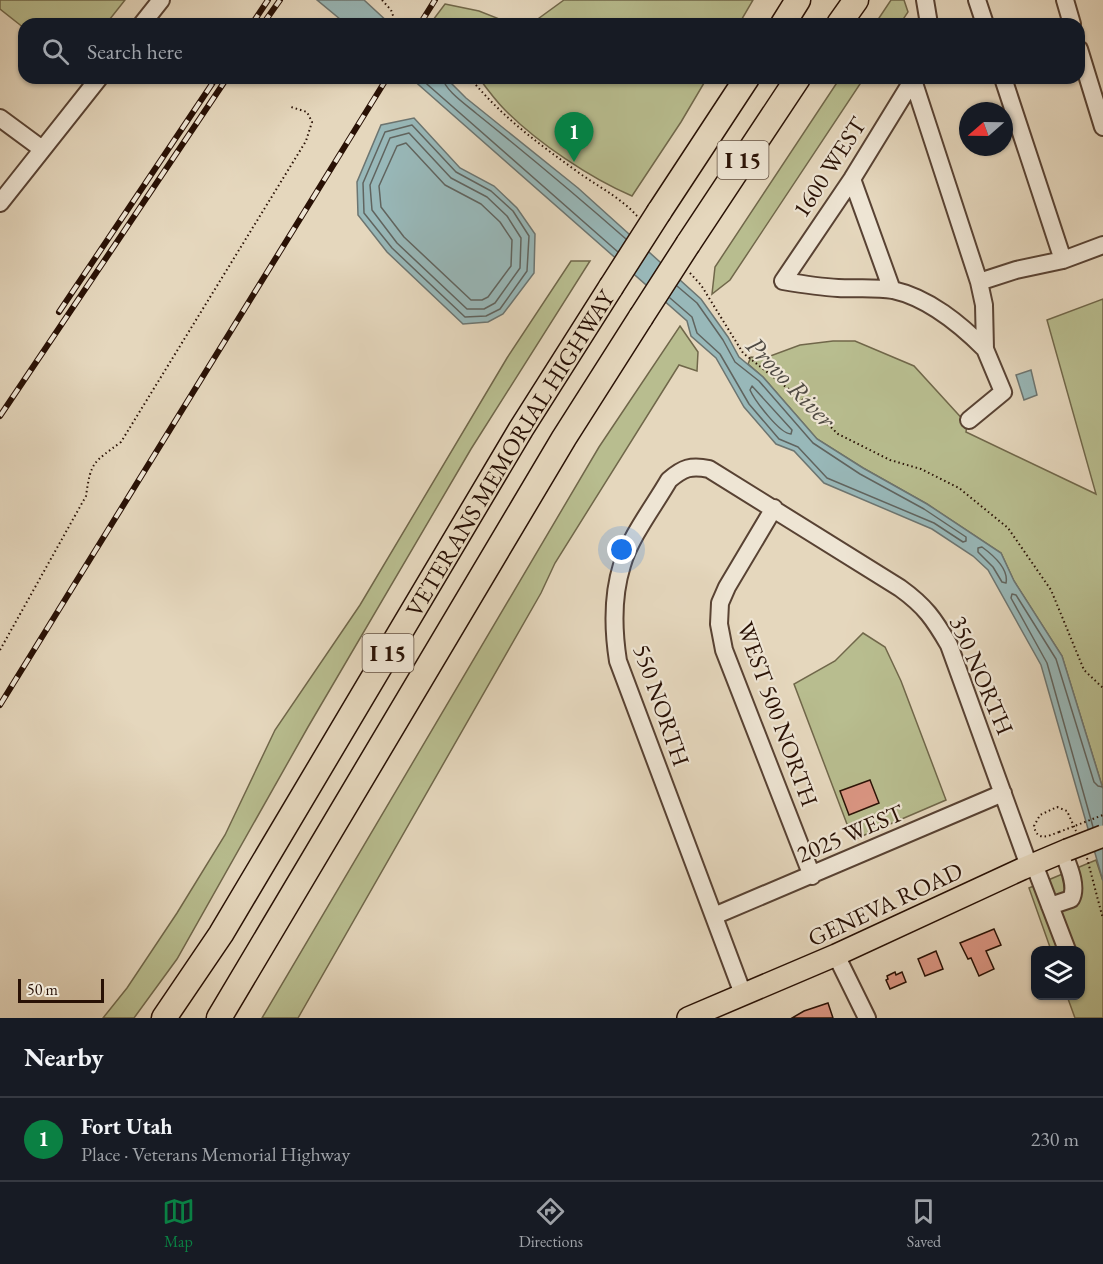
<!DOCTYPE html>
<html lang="en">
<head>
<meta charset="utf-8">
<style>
	:root { --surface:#171b24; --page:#242831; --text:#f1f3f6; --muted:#9ea1a6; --line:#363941; --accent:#0b8043 }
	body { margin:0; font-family:"EB Garamond",serif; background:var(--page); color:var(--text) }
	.controls { position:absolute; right:18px; bottom:18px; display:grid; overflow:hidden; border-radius:12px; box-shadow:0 2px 4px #0004 }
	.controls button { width:54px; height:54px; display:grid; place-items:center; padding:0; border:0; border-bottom:2px solid var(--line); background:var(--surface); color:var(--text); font:30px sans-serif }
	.compass { position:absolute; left:959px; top:102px; width:54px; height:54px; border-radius:50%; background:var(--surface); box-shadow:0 2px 4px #0004; rotate:250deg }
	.scale { position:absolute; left:18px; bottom:15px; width:86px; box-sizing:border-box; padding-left:6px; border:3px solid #291105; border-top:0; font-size:16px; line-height:21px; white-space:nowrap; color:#291105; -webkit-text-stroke:4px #eee5d4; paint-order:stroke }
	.you { position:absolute; left:622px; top:550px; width:21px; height:21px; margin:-15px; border:4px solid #fff; border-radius:50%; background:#1a73e8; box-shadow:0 0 0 9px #1a73e833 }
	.badge { display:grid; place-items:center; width:39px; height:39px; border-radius:50%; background:var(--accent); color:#fff; font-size:20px; font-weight:700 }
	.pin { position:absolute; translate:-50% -50px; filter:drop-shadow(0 2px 3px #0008) }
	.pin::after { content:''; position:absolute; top:32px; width:21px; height:18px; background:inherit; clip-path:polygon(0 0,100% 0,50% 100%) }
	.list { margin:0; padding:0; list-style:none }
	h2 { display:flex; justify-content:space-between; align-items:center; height:78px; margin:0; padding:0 24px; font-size:26px }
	h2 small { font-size:20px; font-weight:400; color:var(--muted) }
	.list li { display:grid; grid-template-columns:39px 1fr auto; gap:18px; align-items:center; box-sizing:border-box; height:84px; padding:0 24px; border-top:2px solid var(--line) }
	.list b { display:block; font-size:22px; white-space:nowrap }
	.list p { margin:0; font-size:20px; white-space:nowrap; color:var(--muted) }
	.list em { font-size:20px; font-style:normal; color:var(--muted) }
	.icon { flex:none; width:33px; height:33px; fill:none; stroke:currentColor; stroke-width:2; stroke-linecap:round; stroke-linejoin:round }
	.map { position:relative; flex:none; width:1103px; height:1018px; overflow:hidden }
	.search { position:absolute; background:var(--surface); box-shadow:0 2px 4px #0004; left:18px; right:18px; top:18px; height:66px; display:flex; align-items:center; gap:15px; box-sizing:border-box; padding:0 21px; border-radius:18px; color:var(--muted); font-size:22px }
	.sheet { height:162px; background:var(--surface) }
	nav { display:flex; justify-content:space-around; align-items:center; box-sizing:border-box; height:84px; border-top:2px solid var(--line); background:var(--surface); font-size:16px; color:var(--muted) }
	nav a { display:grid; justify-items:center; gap:3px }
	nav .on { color:var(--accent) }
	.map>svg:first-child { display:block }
	.green { fill:#b8bd8f; stroke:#70674a; stroke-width:1.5 }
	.water { fill:#98b8b9; stroke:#6c7571; stroke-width:1.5 }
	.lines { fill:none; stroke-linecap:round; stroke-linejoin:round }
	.shore { stroke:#60645f; stroke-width:1.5 }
	.building { fill:#db9683; stroke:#291105; stroke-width:1.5 }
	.minor-casing { stroke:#584233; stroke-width:20 }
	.major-casing { stroke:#291105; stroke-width:24 }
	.highway-casing { stroke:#291105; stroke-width:27 }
	.path { stroke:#291105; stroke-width:2; stroke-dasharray:1.5 3; stroke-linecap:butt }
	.minor { stroke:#eee5d4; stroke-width:16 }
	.major { stroke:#e5d7bd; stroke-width:21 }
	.highway { stroke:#e5d7bd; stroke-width:24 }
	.rail-casing { stroke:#291105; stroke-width:6 }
	.rail { stroke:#eee5d4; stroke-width:4; stroke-dasharray:11; stroke-linecap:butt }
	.major-bridge-casing { stroke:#291105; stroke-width:24; stroke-linecap:butt }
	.highway-bridge-casing { stroke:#291105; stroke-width:27; stroke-linecap:butt }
	.path-bridge { stroke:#291105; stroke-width:2; stroke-dasharray:1.5 3; stroke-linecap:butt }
	.major-bridge { stroke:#e5d7bd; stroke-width:21 }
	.highway-bridge { stroke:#e5d7bd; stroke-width:24 }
	.labels { text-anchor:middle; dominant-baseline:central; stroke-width:4.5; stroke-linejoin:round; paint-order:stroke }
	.shield { fill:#eee5d4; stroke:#645143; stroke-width:1.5 }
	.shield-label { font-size:22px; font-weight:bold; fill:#291105 }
	.street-label { font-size:24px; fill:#291105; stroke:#eee5d4 }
	.water-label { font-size:26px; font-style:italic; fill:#504b44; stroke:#eee5d4 }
</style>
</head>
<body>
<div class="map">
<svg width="1103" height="1018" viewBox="0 0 1103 1018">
	<rect width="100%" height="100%" fill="#e5d7bd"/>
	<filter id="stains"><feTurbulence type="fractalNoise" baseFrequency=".00333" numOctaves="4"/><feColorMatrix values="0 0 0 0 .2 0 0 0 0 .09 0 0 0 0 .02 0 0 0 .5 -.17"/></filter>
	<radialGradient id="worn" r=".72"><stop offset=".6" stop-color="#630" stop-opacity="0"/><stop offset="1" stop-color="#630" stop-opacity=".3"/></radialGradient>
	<path class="green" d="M0,0H125L106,24H24V28L0,9Z
		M564,0H753L739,24H531Z
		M891,0H904L908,12L900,24H875Z
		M445,4L479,11L512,24H430Z
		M479,78H707L681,122L632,196C590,178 538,143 505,110C496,101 487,89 479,78Z
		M840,78H864L730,280L712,294L715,267Z
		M571,261H590L471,449L308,727L177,959L134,1018H103L127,988L177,913L225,835L275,730L360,605L507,358Z
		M1103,299V789L1062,656L1014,581L1001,553L927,504L863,468L817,439L763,377L748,364L751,357L765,358L800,345L833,341H855L914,366L967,424L966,432L1096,494L1047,320Z
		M680,326L698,352L697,371L679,365L555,563L541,593L298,1018H262L599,447Z
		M863,633L885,647L901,681L946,800L853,840L794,684L835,661Z
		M1096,860L1103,881V1018H1075L1067,996H1080V950H1051L1029,888Z"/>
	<path class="water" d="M317,0H364L390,24H346Z
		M411,78H446L466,98L578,188L701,299L728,337L739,357L763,377L817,439L863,468L927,504L1001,553L1014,581L1062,656L1103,789V881L1041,665L988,570L973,556L932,529L824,483L794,451L776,444L744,407L716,358L691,336L687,321Z
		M414,118L460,168L494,186L517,208L535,234L534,273L503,314L488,322L463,324L387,252L358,215L357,182L381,125Z
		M1031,370L1037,395L1024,400L1016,375Z"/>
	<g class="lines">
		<path class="shore" d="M420,78L618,252
			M443,78C444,90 468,106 477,114C528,155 577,196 626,239
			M412,125L456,172L491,191L513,211L529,236L527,271L500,309L486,316L465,317L392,248L364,213L363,183L385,132Z
			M409,133L451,178L487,197L507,216L521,238L520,268L495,303L484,309H467L397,243L372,210L370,185L390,138Z
			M406,143L445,185L481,204L500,222L512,240L511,266L488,297L482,300H471L404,237L381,207L379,186L397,146Z
			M670,298L692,317L697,333L720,354L749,404L779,439L798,447L827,478L934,523L963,542L966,541V537L924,509L860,474L813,443L759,381L735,362L723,340L697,303L677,286
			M752,386L792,430L791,434C780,434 755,401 750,390Z
			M982,547C993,555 1009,568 1006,583L1002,582L993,567L978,552V548Z
			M1093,827L1047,663L1011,598L1012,594L1016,595L1056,659L1094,782L1098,786L1103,787"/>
	</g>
	<path class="building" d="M870,780L879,803L849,815L840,791Z
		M994,929L1001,945L986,951L994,969L979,976L971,958L968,959L960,943Z
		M936,951L943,969L925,976L918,959Z
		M895,972L896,975L902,972L906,982L890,989L886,980L888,979L887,976Z
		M828,1003L833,1018H792L804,1011Z"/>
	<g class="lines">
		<g class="minor-casing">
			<path id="minor" d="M925,0L929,24
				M977,0L985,24
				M1065,0L1072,24
				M142,24L161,0
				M1079,49L1103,127
				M914,78L852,179L783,281C801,284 820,287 838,288C856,289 876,287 893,290C929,298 960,324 985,349
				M1003,78L1063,260
				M913,80L979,282L984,305L985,349L1003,392L969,420
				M0,118L42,149
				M852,179L892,290
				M0,203L99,78
				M979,282L1016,270L1063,260L1103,245
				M774,508L727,587L720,603L719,624L724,650L812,876
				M1034,864L1067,950
				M1050,906L1071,899C1078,886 1068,865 1063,852
				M714,916L1003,793
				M836,955L867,1018
				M743,994L618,661C613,629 612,597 622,565C630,537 654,506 669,480C683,468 691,465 709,469L900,588C925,606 934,619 949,645L1029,866"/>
		</g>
		<g class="major-casing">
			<path id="major" d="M688,1018L836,955L1022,869L1067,850"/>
		</g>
		<g class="highway-casing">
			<g id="highway">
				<path d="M783,24L798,0"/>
				<path d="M839,24L856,0"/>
				<path d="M659,212L747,78"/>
				<path d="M688,244L798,78"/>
				<path id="s1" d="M164,1018L221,934L521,429L611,287"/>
				<path d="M219,1018L564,438L641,317"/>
			</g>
		</g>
		<path class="path" d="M382,0L391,10L396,24
			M470,78C504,119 539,144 582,175C601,188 622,199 637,216
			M690,273L701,285L743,353L805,402L838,434L890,460L921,469L959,488L1008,528L1051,590L1084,670L1103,688
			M0,650L86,496C91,461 93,463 121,442L306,141L312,122L307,112L291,107
			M1059,832C1048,836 1037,842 1034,826L1040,815L1057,807L1067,811L1076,831
			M1087,858L1103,919"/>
		<use href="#minor" class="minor"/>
		<use href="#major" class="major"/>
		<use href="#highway" class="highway"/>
		<g class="rail-casing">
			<path id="rail" d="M252,24L268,0
				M263,24L280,0
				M420,24L435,0
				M59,312L216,78
				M0,416L227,78
				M0,705L387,78"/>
		</g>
		<use href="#rail" class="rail"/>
		<g class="major-bridge-casing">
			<path id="major-bridge" d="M1067,850L1103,836"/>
		</g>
		<g class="highway-bridge-casing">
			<path id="highway-bridge" d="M611,287L659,212
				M641,317L688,244"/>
		</g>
		<path class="path-bridge" d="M1059,832L1103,815"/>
		<use href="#major-bridge" class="major-bridge"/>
		<use href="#highway-bridge" class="highway-bridge"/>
	</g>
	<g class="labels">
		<g class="shield">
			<rect x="717.5" y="141" width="51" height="38" rx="4.5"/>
			<rect x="362.5" y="634" width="51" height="38" rx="4.5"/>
		</g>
		<g class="shield-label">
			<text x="743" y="160">I 15</text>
			<text x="388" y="653">I 15</text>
		</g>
		<g class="street-label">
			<text transform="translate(829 167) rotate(-57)">1600 WEST</text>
			<text stroke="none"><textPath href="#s1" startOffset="662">VETERANS MEMORIAL HIGHWAY</textPath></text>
			<text transform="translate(982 675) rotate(67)">350 NORTH</text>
			<text transform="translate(662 705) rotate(71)">550 NORTH</text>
			<text transform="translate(778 714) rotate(70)">WEST 500 NORTH</text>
			<text transform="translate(850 833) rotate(-23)">2025 WEST</text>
			<text transform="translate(885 904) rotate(-25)">GENEVA ROAD</text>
		</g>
		<g class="water-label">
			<text transform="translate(791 382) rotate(46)">Provo River</text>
		</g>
	</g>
	<rect width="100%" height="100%" filter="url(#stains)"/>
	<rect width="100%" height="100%" fill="url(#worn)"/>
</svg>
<div class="controls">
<button><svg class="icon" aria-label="layers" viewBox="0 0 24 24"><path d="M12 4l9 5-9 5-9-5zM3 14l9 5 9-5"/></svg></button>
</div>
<svg class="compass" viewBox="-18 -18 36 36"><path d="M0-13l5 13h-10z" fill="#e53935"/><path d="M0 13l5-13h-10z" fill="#9ea1a6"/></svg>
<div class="scale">50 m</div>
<div class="you"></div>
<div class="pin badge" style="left:574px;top:162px">1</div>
<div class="search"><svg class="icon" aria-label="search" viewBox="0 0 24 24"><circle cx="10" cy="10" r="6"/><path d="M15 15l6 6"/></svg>Search here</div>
</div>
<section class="sheet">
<h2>Nearby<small></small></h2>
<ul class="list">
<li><span class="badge">1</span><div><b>Fort Utah</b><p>Place · Veterans Memorial Highway</p></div><em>230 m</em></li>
</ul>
</section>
<nav>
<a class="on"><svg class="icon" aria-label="map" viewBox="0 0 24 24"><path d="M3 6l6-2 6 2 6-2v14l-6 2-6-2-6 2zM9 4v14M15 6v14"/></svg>Map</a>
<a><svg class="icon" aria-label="directions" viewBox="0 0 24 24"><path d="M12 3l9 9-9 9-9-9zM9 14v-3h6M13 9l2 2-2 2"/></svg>Directions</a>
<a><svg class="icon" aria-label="saved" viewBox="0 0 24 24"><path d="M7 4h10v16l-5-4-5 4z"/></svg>Saved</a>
</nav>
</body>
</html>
